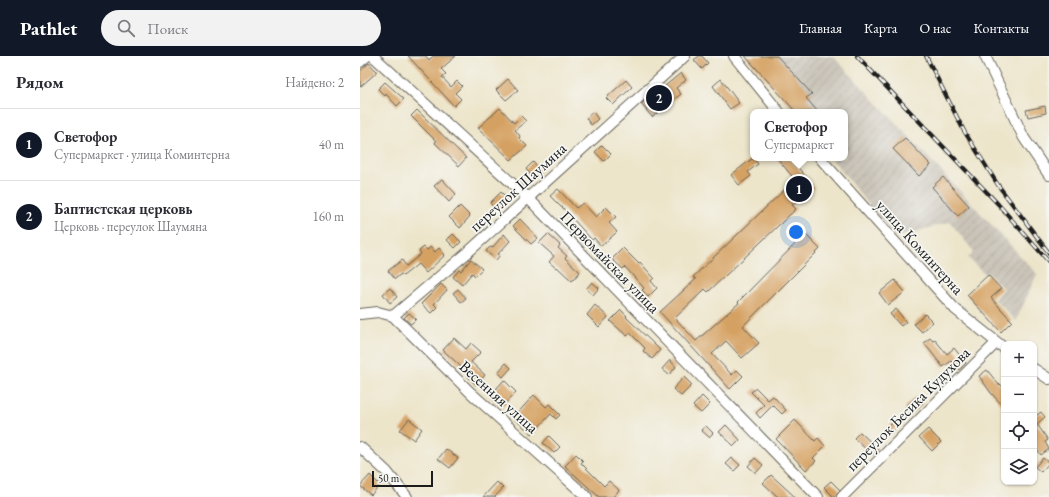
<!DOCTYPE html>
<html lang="ru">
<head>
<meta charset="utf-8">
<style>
	:root { --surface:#fff; --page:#f2f2f3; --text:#2b2b33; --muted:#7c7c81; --line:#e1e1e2; --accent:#111827 }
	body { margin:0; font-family:"EB Garamond",serif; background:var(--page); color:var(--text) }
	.controls { position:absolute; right:12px; bottom:12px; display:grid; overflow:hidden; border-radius:8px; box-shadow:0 1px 3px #0004 }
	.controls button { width:36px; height:36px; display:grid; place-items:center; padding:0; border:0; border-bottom:1px solid var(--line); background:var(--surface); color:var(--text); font:20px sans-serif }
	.scale { position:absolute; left:12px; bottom:10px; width:61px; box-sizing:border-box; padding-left:4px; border:2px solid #1c1c1c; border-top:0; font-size:11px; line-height:14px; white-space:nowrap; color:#1c1c1c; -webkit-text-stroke:3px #f6f6f2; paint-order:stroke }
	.you { position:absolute; left:436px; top:176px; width:14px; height:14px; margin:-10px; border:3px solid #fff; border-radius:50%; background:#1a73e8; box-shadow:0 0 0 6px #1a73e833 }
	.badge { display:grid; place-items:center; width:26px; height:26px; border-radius:50%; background:var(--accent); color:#fff; font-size:13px; font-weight:700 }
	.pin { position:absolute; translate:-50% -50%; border:2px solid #fff; box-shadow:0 1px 4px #0006 }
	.popup { position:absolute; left:390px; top:53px; width:98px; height:52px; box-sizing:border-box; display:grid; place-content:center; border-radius:8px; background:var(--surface); filter:drop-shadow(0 1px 3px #0005); font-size:13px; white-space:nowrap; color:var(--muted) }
	.popup b { font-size:15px; color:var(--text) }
	.popup::after { content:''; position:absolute; left:50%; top:100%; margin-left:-8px; border:8px solid transparent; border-top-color:var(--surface) }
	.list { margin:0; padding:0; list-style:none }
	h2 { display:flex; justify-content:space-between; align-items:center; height:52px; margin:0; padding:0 16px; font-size:17px }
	h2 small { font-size:13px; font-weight:400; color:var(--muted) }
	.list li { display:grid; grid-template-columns:26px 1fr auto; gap:12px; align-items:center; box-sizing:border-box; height:72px; padding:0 16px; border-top:1px solid var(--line) }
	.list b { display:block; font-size:15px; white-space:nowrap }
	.list p { margin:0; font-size:13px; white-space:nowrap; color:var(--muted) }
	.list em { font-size:13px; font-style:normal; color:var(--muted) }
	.icon { flex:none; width:22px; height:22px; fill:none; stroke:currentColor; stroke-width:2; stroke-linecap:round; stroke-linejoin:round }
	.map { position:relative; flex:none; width:689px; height:441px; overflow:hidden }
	header { display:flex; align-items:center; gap:24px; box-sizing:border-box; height:56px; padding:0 20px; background:var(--accent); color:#fff }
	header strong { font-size:19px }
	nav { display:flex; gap:22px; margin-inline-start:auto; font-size:14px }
	.search { width:280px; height:36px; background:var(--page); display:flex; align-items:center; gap:10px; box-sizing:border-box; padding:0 14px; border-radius:22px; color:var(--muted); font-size:15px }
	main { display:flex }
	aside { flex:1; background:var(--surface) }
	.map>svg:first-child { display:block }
	.industrial { fill:url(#industrial-furrows) }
	.building { fill:#d5a162 }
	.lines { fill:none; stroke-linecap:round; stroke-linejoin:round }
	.minor-casing { stroke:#656259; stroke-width:12 }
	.minor { stroke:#fff; stroke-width:10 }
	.rail-casing { stroke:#1c1c1c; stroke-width:4 }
	.rail { stroke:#f6f6f2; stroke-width:2.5; stroke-dasharray:8; stroke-linecap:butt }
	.labels { text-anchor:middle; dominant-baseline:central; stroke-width:3.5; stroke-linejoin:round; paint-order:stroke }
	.street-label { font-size:16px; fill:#1c1c1c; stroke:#f6f6f2 }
</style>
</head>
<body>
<header>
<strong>Pathlet</strong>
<div class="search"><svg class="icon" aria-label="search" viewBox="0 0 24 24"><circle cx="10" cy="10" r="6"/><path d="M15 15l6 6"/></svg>Поиск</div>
<nav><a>Главная</a><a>Карта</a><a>О нас</a><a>Контакты</a></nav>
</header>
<main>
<aside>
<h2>Рядом<small>Найдено: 2</small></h2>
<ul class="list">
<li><span class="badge">1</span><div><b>Светофор</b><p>Супермаркет · улица Коминтерна</p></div><em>40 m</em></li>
<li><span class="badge">2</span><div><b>Баптистская церковь</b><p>Церковь · переулок Шаумяна</p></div><em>160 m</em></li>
</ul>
</aside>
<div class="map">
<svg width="689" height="441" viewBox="0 0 689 441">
	<defs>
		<pattern id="industrial-furrows" width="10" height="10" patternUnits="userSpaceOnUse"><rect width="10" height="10" fill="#c9c3b8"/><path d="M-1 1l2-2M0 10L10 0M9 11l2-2" fill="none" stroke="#aca79e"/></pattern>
	</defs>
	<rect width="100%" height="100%" fill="#f6f6f2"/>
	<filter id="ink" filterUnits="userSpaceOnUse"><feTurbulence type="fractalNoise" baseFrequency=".025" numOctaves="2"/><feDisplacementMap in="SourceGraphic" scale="8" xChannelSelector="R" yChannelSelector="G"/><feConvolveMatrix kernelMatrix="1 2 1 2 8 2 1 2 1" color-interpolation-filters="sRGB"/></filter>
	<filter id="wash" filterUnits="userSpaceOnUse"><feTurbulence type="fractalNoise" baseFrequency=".012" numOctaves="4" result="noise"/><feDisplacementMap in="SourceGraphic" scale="16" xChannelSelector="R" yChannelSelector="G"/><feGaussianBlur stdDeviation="0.9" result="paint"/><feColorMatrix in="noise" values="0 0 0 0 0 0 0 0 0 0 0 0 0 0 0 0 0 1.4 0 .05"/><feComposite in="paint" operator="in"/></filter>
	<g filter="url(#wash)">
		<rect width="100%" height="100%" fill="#ede5ca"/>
		<path class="industrial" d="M389,0H473L600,135L677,218L656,265L634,243L644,233L628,217L625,218L608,202L614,196L590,166L541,180H534L471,102H485V56H434Z"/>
		<g id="blocks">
			<path class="building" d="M48,0H66L69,4L73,0H96L81,13L86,18L82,21L91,31L97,25L102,30L95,37L101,43L94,50Z
				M339,0H342L348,7L342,13L334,4Z
				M385,0H417L452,38L446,42L458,56H436Z
				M9,7L17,16L0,31V15Z
				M321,17L326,24L316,32L321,38L292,61L281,48L293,38L294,39Z
				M148,23L158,34L146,44L136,34Z
				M361,23L379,47L370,53L353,30Z
				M266,24L272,31L253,49L246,42Z
				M25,26L44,43L37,50L26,38L25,40L18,33Z
				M685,50L686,57L668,61L666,54Z
				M140,52L154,67L161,60L166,65L155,74L160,80L159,82L167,90L151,104L118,72Z
				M57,54L106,102L99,110L75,87L76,85L51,60Z
				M233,56L238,63L231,69L226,62Z
				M545,82L571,109L559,120L533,93Z
				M242,89L251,98L244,105L235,96Z
				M393,102L398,108L388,116L391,120L379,129L371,119Z
				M417,102H429L442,116L454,132L432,149L436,153L348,236L345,233L315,262L336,285L379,247L378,246L445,178L460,193L383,270L399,287L382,302L366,285L352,298L372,319L377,314L383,320L370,333L300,256L336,223L333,221L423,135L436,125Z
				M173,106L181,115L173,122L166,113Z
				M583,121L609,150L598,160L572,131Z
				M82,123L96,138L89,146L74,130Z
				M198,133L216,152L223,147L236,161L246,151L256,161L249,167L257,176L241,190L234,182L232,184L202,151H201L190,140Z
				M141,136L149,144L137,155L130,147Z
				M100,150L110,160L100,172L89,161Z
				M160,163L178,182L171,188L153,170Z
				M93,178L101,186L95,192L87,184Z
				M144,178L150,185L138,198L140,199L136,204L126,195L130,191L132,192Z
				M188,178L200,189L198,192L207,200L205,202L220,216L212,225L197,211L196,212L189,206L194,200L179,187Z
				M64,191L67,194L71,191L75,196L79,192L85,199L66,217L58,208L43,220L41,218L35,223L28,215L42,204L46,210L61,198L59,195Z
				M263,192L279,208L280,206L294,222L291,225L297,232L288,241L282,234L284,232L265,211L263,213L252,203Z
				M111,203L122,213L115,220L112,217L102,229L93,221L99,214L101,215Z
				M628,219L641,233L631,242L652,265L641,276L607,239Z
				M535,224L545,236L528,249L519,237Z
				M232,226L239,232L233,239L226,233Z
				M81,228L87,234L74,248L77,251L71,257L61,248Z
				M30,232L37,241L30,247L23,238Z
				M98,233L106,242L101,246L93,237Z
				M235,249L248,261L239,271L227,259Z
				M536,253L546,266L541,270L530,258Z
				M261,254L267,260L266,261L300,294L292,303L283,295L285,292L270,277L267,280L250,265Z
				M49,257L56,263L51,268L44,262Z
				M565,258L573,266L562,276L554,268Z
				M94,282L106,293L111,287L121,296L111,306L125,319L116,329L107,320L109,318L83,294Z
				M570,282L573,285L575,284L587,298L594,292L606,307L599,314L591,305L583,311L564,287Z
				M310,304L316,311L309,319L302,313Z
				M146,307L151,312L143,321L138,316Z
				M627,314L639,329L640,328L644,332V351L631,337L619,320Z
				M324,321L332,329L321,340L313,333Z
				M144,324L156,336L142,351L130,340Z
				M396,332L408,344L413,340L426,354L422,358L413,349L400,362L396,357L404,349L391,336Z
				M174,339L186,351L189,348L200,359L196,363L191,358L172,378L153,362Z
				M342,340L350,348L341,357L333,350Z
				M557,340L563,347L552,358L545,351Z
				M681,356L685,361L677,368L688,384L685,386L689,393L681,399L674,389V361Z
				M49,363L62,373L54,384L40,374Z
				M435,364L455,385L458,382L465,390L453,402L456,405L446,414L416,383Z
				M535,364L539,368L531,377L527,373Z
				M366,369L380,384L374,390L359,376Z
				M346,370L353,377L349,381L341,374Z
				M568,373L581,386L572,395L559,381Z
				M500,376L518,393L512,399L494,382Z
				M189,380L200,391L194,397L183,387Z
				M86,393L98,402L90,412L78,403Z
				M216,398L223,405L221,407L244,430L249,425L259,434L253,441H239L205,410Z
				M372,402L380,409L374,415L366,408Z
				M395,402L403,409L396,417L388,410Z
				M683,402L689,407L681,416L675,411Z
				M10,419L20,429L11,439L0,430Z
				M411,419L421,428L435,441H418L403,427Z
				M471,425L480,434L474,441L464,431Z
				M137,426L143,432L135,441H123Z"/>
		</g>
	</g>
	<g filter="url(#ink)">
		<use href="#blocks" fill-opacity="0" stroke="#656259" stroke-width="1"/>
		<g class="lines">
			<g class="minor-casing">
				<path id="minor" d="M13,0L168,142L458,441
					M374,0L419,56
					M625,0L664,82L689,119
					M0,6L7,0
					M460,102L595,253L644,292
					M0,258L18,256L33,260L106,198L325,0
					M33,260L111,337L227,441
					M674,313L689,323
					M0,391L27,416L47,441
					M482,441L636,287"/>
			</g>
			<use href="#minor" class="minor"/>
			<g class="rail-casing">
				<path id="rail" d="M497,0L638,148L689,206
					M566,0L604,75L638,129L689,197"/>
			</g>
			<use href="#rail" class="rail"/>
		</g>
	</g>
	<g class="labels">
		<g class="street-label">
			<text transform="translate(158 131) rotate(-42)">переулок Шаумяна</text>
			<text transform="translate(560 191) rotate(48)">улица Коминтерна</text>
			<text transform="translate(250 206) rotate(46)">Первомайская улица</text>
			<text transform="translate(139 341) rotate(42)">Весенняя улица</text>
			<text transform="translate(548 353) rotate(-45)">переулок Бесика Кудухова</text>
		</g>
	</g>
</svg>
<div class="controls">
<button>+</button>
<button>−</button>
<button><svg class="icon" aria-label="locate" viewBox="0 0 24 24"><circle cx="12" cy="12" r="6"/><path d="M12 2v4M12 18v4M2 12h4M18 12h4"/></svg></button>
<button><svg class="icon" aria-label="layers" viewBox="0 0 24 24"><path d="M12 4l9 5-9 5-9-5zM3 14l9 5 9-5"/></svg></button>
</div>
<div class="scale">50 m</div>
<div class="you"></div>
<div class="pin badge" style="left:439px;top:133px">1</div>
<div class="popup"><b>Светофор</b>Супермаркет</div>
<div class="pin badge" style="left:299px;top:42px">2</div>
</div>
</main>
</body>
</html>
